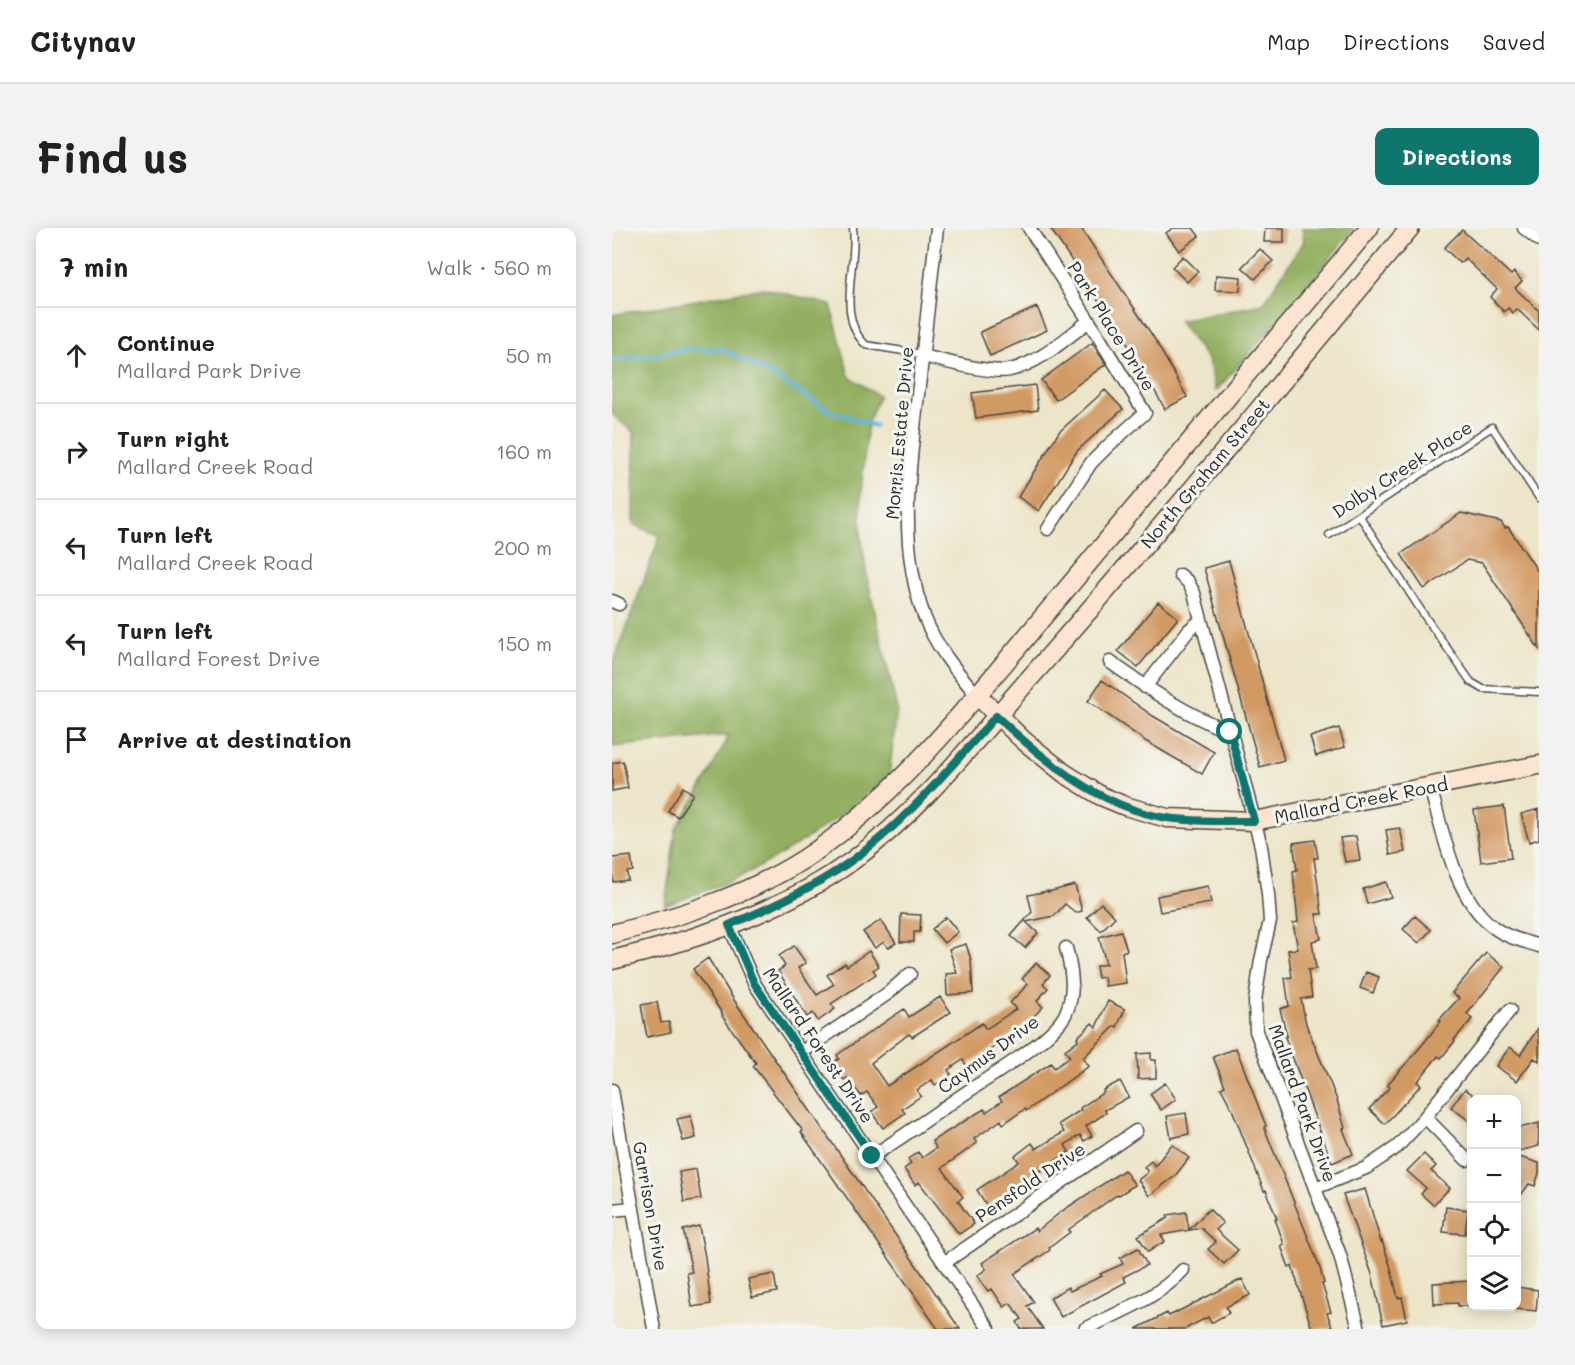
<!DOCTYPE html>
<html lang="en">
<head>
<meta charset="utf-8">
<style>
	:root { --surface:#fff; --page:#f2f2f2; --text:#202124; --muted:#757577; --line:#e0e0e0; --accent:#0f766e }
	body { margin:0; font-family:Mali,sans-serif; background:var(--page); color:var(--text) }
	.controls { position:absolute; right:18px; bottom:18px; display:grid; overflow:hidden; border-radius:12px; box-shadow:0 3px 15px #0003 }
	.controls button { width:54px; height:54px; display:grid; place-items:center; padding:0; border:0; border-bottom:2px solid var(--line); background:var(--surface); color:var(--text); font:30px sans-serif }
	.stop { position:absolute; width:18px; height:18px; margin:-14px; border:4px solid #0f766e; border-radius:50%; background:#fff }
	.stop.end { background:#0f766e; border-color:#fff; box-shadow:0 2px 6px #0008 }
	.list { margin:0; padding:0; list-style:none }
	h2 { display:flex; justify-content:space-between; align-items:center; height:78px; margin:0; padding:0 24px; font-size:26px }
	h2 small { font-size:20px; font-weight:400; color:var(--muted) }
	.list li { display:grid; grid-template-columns:39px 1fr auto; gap:18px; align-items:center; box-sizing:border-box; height:96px; padding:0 24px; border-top:2px solid var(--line) }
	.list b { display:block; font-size:22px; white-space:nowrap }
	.list p { margin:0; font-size:20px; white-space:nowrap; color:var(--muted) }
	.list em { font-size:20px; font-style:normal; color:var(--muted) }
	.icon { flex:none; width:33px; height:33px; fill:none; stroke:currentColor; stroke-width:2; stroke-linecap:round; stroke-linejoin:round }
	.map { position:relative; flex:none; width:927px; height:1101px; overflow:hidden; border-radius:12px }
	header { display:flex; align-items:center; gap:36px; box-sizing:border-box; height:84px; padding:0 30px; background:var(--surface); border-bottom:2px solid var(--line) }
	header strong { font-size:28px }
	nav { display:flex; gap:33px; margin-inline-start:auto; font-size:21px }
	.intro { display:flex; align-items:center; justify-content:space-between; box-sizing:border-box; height:144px; padding:0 36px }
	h1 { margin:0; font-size:42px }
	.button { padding:15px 27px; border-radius:12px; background:var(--accent); color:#fff; font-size:21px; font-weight:700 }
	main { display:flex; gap:36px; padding:0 36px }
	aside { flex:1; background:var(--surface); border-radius:12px; box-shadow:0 3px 15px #0003 }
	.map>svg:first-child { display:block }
	.forest { fill:#93b062; stroke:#5f6e46; stroke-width:1.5 }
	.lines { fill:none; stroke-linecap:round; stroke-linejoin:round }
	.stream { stroke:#5eb4da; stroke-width:4 }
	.building { fill:#d29a64 }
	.service-casing { stroke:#484743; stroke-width:9 }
	.minor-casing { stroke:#484743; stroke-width:15 }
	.secondary-casing { stroke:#484743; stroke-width:21 }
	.service { stroke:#fff; stroke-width:6 }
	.minor { stroke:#fff; stroke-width:12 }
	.secondary { stroke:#fde4d0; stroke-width:18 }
	.route { stroke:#0f766e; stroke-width:8 }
	.labels { text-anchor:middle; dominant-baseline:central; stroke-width:6; stroke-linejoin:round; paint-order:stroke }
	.street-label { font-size:18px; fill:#2b2b2b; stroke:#f6f6f2 }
</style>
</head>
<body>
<header>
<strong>Citynav</strong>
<nav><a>Map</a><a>Directions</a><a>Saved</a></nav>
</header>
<div class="intro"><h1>Find us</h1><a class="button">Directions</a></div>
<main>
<aside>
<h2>7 min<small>Walk · 560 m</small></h2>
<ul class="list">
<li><svg class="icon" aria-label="ahead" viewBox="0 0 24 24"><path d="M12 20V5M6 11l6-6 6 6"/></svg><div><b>Continue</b><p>Mallard Park Drive</p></div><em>50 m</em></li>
<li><svg class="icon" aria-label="right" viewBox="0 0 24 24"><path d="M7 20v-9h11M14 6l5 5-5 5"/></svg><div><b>Turn right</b><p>Mallard Creek Road</p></div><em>160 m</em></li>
<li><svg class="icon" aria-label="left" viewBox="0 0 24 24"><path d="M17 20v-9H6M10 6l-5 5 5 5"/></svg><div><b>Turn left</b><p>Mallard Creek Road</p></div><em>200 m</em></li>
<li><svg class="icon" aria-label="left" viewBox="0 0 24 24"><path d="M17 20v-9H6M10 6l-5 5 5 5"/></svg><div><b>Turn left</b><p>Mallard Forest Drive</p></div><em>150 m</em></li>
<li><svg class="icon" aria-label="arrive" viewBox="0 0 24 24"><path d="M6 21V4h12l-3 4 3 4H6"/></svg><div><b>Arrive at destination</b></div></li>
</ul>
</aside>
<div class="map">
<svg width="927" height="1101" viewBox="0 0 927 1101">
	<rect width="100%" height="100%" fill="#f6f6f2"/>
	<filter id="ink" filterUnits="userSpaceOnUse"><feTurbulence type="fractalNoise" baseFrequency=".0167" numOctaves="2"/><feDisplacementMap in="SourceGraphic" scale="12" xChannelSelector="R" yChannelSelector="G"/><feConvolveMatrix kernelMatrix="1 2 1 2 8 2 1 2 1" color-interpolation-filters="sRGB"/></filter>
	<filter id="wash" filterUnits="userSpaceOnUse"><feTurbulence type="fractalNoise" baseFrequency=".008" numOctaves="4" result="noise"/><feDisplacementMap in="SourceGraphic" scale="24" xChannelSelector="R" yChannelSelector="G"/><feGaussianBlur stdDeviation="1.35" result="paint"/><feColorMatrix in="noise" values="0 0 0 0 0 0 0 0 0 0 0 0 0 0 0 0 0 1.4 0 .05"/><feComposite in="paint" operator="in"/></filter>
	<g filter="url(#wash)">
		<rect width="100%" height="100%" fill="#ede5c9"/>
		<path class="forest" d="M690,0H742L686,69L604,163L596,132L566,93L651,76L692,13Z
			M152,60L219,77L237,148L267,168L256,194L249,264V307L255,349L285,481L277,548C231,587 182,623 127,649C103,660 78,668 53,678L64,601L94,552L117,507L0,519V439L48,308L21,296L22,205L0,186V87Z"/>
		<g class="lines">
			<path class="stream" d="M0,132L39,128L67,122L110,121L162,148L218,183L263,198"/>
		</g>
		<g id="blocks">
			<path class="building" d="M438,0H469L542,110L575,169L553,181L522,126Z
				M561,0H581L587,8L567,23L554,5Z
				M653,0H672V14H652Z
				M850,2L899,47L902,44L910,53L903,60L927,83V102L905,81L901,85L896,80L892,84L878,69L885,61L853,30L848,35L832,20Z
				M648,21L661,33L643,51L630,39Z
				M571,28L586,43L575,54L560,39Z
				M604,47L629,49L628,63L603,62Z
				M425,79L435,102L378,128L368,104Z
				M480,115L494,136L444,172L429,152Z
				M423,157L426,182L364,190L360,165Z
				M493,162L511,181L465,223L427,283L406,269L447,204Z
				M849,285L889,294L893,300L896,299L927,345V421L870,335L855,332L812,361L789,326Z
				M617,333L672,532L648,539L592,340Z
				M546,374L566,390L526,439L506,423Z
				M490,452L541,488L602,524L590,546L535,514L476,473Z
				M727,500L733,519L704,528L698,509Z
				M11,533L16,560L0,563V535Z
				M71,559L81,566L66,589L56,583Z
				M892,578L899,630L869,634L862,582Z
				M927,581V611L917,614L909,586Z
				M788,600L793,624L778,627L774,602Z
				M744,608L748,632L733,634L728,610Z
				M703,612L706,630H702L710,686H704L709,711L700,713L704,741L696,742L700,769L689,771L694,796L725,872L733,900L731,901L741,926L720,935L673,809L675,808L668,781L677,778L673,750L680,749L676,722L686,721L681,695L686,694L681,643L685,642L681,615Z
				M19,628L21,643L15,644L16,652L1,654L0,630Z
				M774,654L779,669L755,676L751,661Z
				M463,657L470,683L464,685L453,676L442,688L414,694L426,705L413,720L399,708L420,684L416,667L436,663V664Z
				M596,658L599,675L548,684L545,668Z
				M489,675L503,689L489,703L475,689Z
				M289,686L309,687L308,704H302V714H288Z
				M803,688L819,702L807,715L791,701Z
				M334,689L346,704L332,715L320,701Z
				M269,692L284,715L276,720L272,714L263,720L251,704Z
				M509,703L515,722L510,724L514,755L493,758L492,749L486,750L484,738L494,736L487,709Z
				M354,716L359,732L361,765L335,767L334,746L345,745L337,721Z
				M182,718L194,735L186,740L205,767L222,756L215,747L233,735L235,738L257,723L267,738L261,742L264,746L219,776L223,781L206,793L201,785L195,789L166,743L173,738L167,728Z
				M874,725L892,739L855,786L860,791L842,812L843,813L829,830L826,828L805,854L809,857L773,896L757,881L778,859L775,857L811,816L829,793L827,792L847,770L840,765Z
				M96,730L122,772L348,1101H326L189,904L191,903L141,838L144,835L110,788L111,787L81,741Z
				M424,735L438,747L431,756L436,760L425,773L431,779L413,797L355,838L351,832L336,842L339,846L323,857L320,852L305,862L309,868L290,881L293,885L271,900L259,884L266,879L255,864L249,868L235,850L232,852L220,835L227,831L225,827L292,781L297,789L328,769L339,784L300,809L297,806L259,835L275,858L370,795L374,801L404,781L398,775L416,756L410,751Z
				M754,744L767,749L761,765L748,760Z
				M496,773L513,781L505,799L503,798L471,830L477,838L414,883L413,881L391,896L389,892L362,911L365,915L330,940L351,969L346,973L362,996L347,1006L307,954L303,957L292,941L299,936L296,931L306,924L310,930L324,920L320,913L372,881L374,884L390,873L387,869L439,835L442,840L458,829L453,822L466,812L465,810L480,795L484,799Z
				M45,774L49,795L57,794L59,804L35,809L29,777Z
				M927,799V833L922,830L905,853L884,838L898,819L908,827Z
				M624,820L654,898L652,899L707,1037L712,1055L710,1056L719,1084L715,1085L721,1101H700L680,1038L677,1039L669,1018L672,1016L663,991H665L654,962L652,963L620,881L609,860L613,858L601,829Z
				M539,825V832H544V850L526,851L525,826Z
				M508,853L517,869L493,882L494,885L474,898L480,908L472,913L468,907L453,917L457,924L375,978L365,962L407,934L403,928L420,915L424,921L452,904L447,896L469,882L468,880L492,864L491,862Z
				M553,855L564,871L549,882L538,866Z
				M853,861L860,866V895L839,879Z
				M574,885L577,906L559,910L555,888Z
				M79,888L84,910L71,913L65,891Z
				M927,895V918L907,923L904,901Z
				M560,916L577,930L563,948L537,968L526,952L536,944L532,939L539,933L543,938Z
				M812,926L824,938L819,943L838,960L821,977L809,966L814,960L795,943Z
				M904,928L927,935V945L923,958L917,956L904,974Z
				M84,941L89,971L72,974L67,944Z
				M512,942L523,957L507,967L506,966L456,1002L458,1004L437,1020L438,1022L402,1046L422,1074L415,1078L431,1101H409L405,1094L410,1091L398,1075L392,1079L380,1061L376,1063L365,1048L374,1041L370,1035L423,1000L425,1003L450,983Z
				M753,961L769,1014L770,1013L778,1037L786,1070L790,1069L795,1092L771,1097L760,1046L731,967Z
				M834,979L856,982L853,1006L831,1004Z
				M597,981L611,995L604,1002L626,1022L612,1036L596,1021L604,1014L589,1000L549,1007L553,1013L536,1024L526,1008L556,990L555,987L574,984L577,1002Z
				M87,998L93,1029L99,1076L80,1079L75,1045L80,1044L71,1002Z
				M526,1020L535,1037L511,1049L514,1054L449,1089L438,1070L456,1059L458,1063L490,1048L488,1046L511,1036L508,1030Z
				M162,1046L165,1064L140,1069L136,1051Z
				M630,1051L638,1067L614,1079L617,1085L599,1095L596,1089L573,1101H524L555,1085L557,1088Z
				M860,1053V1078H846V1075L822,1076L821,1055Z
				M904,1059L926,1062L924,1083L904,1081Z"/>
		</g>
	</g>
	<g filter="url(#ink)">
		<use href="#blocks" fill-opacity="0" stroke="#484743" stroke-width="1.5"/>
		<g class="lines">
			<g class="service-casing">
				<path id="service" d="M241,0C246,36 223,89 254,117L310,126
					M747,287L814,390L859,454L871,461L927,464
					M717,307L880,199L927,270"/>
			</g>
			<g class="minor-casing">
				<path id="minor" d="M325,0C319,53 313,105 307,158C298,234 285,315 312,388C324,419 344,443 365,467
					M417,0L477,93L533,185L497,217L479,235L436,301
					M912,0L927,12
					M311,128C332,133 378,146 398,142C428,135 454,110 477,93
					M568,347L576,354L582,365L649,618L656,666L658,693L649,732L643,773L644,803L728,1027L747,1101
					M0,373L7,376
					M498,434C538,462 573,486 618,504
					M533,459L577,402L589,392
					M818,559C831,603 842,668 880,698C893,709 911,713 927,718
					M117,697L142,755L377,1101
					M190,824L275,766L298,746
					M0,862L42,1101
					M813,889L855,932
					M260,928C291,909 321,887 352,866C377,849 439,813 453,787C464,765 460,743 454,720
					M703,960L754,940L785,919L813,889L898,782
					M0,982L21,980
					M332,1035L524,903
					M473,1101C507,1084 546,1070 571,1042"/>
			</g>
			<g class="secondary-casing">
				<path id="secondary" d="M365,467L411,512L452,545L489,568L513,578L555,590L642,593L927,537
					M0,706C66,689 134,668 192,631C290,567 371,459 447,370C550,247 654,123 757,0
					M0,732C84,712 169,684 240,633C312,580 366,508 425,442C553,297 674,148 798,0"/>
			</g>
			<use href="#service" class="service"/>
			<use href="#minor" class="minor"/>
			<use href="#secondary" class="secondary"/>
		</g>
	</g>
	<g class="lines" filter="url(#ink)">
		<path class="route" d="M260,928L142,755L117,697C160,679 201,660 239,633C295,593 338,539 384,488C434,533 486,579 555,590C583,594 613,593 642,593L618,504"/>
	</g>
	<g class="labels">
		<g class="street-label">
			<text transform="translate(500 98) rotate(58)">Park Place Drive</text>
			<text transform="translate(287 205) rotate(-85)">Morris Estate Drive</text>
			<text transform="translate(790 241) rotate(-33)">Dolby Creek Place</text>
			<text transform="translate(593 245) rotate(-50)">North Graham Street</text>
			<text transform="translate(749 572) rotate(-11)">Mallard Creek Road</text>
			<text transform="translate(207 817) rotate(56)">Mallard Forest Drive</text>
			<text transform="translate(376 826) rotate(-36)">Caymus Drive</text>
			<text transform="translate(691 875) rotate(70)">Mallard Park Drive</text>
			<text transform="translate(418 954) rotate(-34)">Pensfold Drive</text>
			<text transform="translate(39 978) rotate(80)">Garrison Drive</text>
		</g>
	</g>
</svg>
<div class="controls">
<button>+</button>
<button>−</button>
<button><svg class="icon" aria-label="locate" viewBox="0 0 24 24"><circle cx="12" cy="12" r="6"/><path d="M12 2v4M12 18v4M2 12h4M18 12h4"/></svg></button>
<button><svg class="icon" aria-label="layers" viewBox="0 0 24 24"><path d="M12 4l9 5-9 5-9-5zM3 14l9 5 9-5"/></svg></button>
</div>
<div class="stop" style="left:618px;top:504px"></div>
<div class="stop end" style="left:260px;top:928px"></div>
</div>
</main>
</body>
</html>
